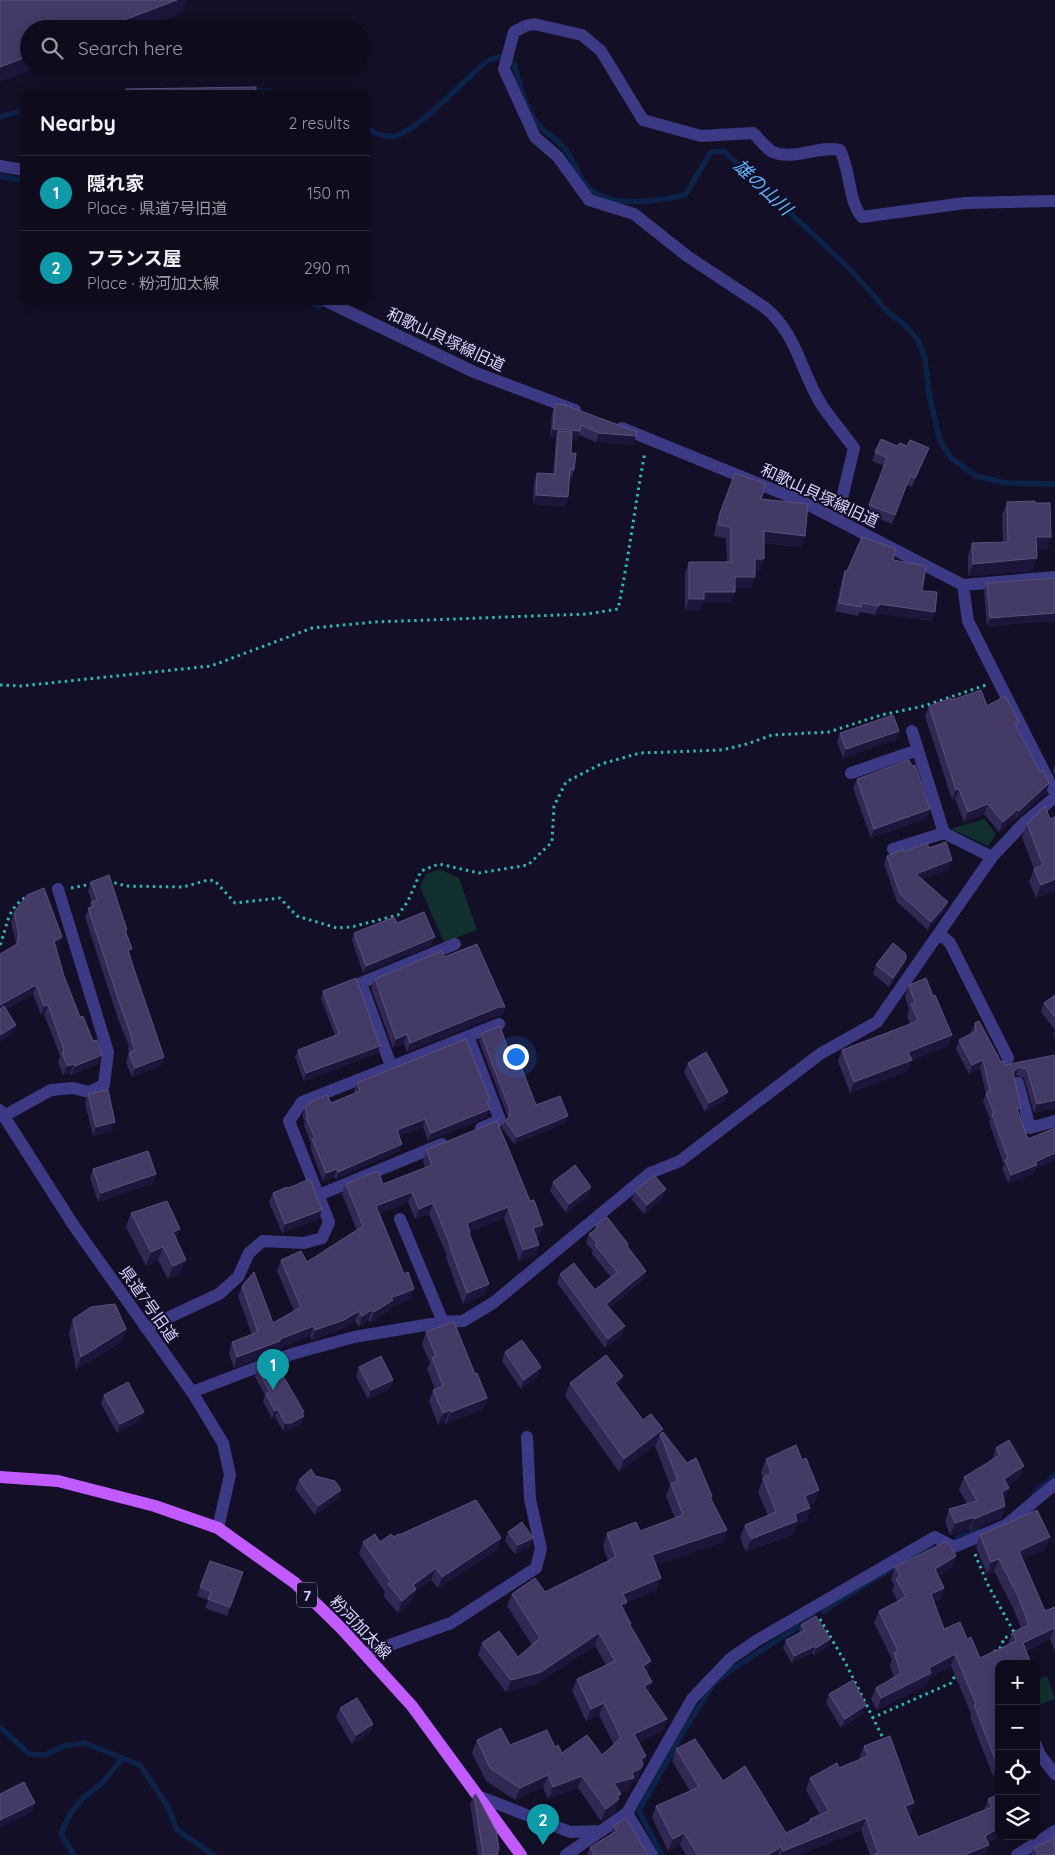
<!DOCTYPE html>
<html lang="en">
<head>
<meta charset="utf-8">
<style>
	:root { --surface:#0e0b1c; --page:#1c1929; --text:#f1f3f6; --muted:#9b9ba3; --line:#2e2b3b; --accent:#00e5ff }
	body { margin:0; font-family:Quicksand,"Noto Sans JP",sans-serif; background:var(--page); color:var(--text) }
	.controls { position:absolute; right:15px; bottom:15px; display:grid; overflow:hidden; border-radius:10px; box-shadow:0 2px 12px #0003 }
	.controls button { width:45px; height:45px; display:grid; place-items:center; padding:0; border:0; border-bottom:1px solid var(--line); background:var(--surface); color:var(--text); font:25px sans-serif }
	.you { position:absolute; left:515px; top:1056px; width:18px; height:18px; margin:-12px; border:4px solid #fff; border-radius:50%; background:#1a73e8; box-shadow:0 0 0 8px #1a73e833 }
	.badge { display:grid; place-items:center; width:32px; height:32px; border-radius:50%; background:var(--accent); color:#fff; font-size:16px; font-weight:700 }
	.pin { position:absolute; translate:-50% -41px; filter:drop-shadow(0 1px 2px #0008) }
	.pin::after { content:''; position:absolute; top:26px; width:18px; height:15px; background:inherit; clip-path:polygon(0 0,100% 0,50% 100%) }
	.list { margin:0; padding:0; list-style:none }
	h2 { display:flex; justify-content:space-between; align-items:center; height:65px; margin:0; padding:0 20px; font-size:21px }
	h2 small { font-size:16px; font-weight:400; color:var(--muted) }
	.list li { display:grid; grid-template-columns:32px 1fr auto; gap:15px; align-items:center; box-sizing:border-box; height:75px; padding:0 20px; border-top:1px solid var(--line) }
	.list b { display:block; font-size:19px; white-space:nowrap }
	.list p { margin:0; font-size:16px; white-space:nowrap; color:var(--muted) }
	.list em { font-size:16px; font-style:normal; color:var(--muted) }
	.icon { flex:none; width:28px; height:28px; fill:none; stroke:currentColor; stroke-width:2; stroke-linecap:round; stroke-linejoin:round }
	.map { position:relative; flex:none; width:1055px; height:1855px; overflow:hidden }
	.search { position:absolute; background:var(--surface); box-shadow:0 2px 12px #0003; left:20px; top:20px; width:350px; height:55px; display:flex; align-items:center; gap:12px; box-sizing:border-box; padding:0 18px; border-radius:28px; color:var(--muted); font-size:19px }
	.panel { position:absolute; background:var(--surface); box-shadow:0 2px 12px #0003; left:20px; top:90px; width:350px; height:215px; border-radius:10px }
	.map>svg:first-child { display:block }
	.green { fill:#12302f }
	.lines { fill:none; stroke-linecap:round; stroke-linejoin:round }
	.stream { stroke:#0c2248; stroke-width:5.5 }
	.path { stroke:#2fb8b0; stroke-width:3; stroke-dasharray:2.5 4; stroke-linecap:butt }
	.minor { stroke:#3d3a85; stroke-width:12 }
	.tertiary { stroke:#3d3a85; stroke-width:12 }
	.primary { stroke:#c25bff; stroke-width:12 }
	.wall { fill:#312854 }
	.shaded-wall { fill:#1d163a }
	.building { fill:#433a66; stroke:#5a527e }
	.labels { text-anchor:middle; dominant-baseline:central; stroke-width:4; stroke-linejoin:round; paint-order:stroke }
	.shield { fill:#130f26; stroke:#9e99be; stroke-width:1 }
	.shield-label { font-size:15px; font-weight:bold; fill:#d9d4ff }
	.street-label { font-size:16px; fill:#d9d4ff; stroke:#130f26 }
	.water-label { font-size:18px; font-style:italic; fill:#62b6ff; stroke:#130f26 }
</style>
</head>
<body>
<div class="map">
<svg width="1055" height="1855" viewBox="0 0 1055 1855">
	<rect width="100%" height="100%" fill="#130f26"/>
	<path class="green" d="M984,819L996,834L988,846L951,829Z
		M440,869L459,878L477,930L444,942L420,887L426,874Z
		M1047,1676L1055,1699L1036,1706V1680Z"/>
	<g class="lines">
		<path class="stream" d="M248,91H266L278,94
			M0,117L24,110
			M366,127C372,133 387,138 395,136C420,129 464,80 487,61L501,56L514,64C519,81 526,111 538,124C546,134 558,140 566,150C574,161 578,176 587,186C608,210 658,201 685,195L711,152L724,151L850,269L889,313L905,325L918,340L925,358L929,394L940,441L951,458L976,476L1007,483L1055,484
			M0,176L24,181
			M309,301L319,307
			M1034,1494L1055,1475
			M957,1538L977,1531
			M823,1612C859,1588 896,1564 935,1548
			M0,1727L29,1754L45,1755L64,1746L85,1743L140,1765L168,1807L177,1830L214,1855
			M74,1855L61,1834L70,1814L83,1798L101,1784L123,1758
			M662,1855L639,1811L685,1729L714,1683L737,1666L814,1617"/>
		<path class="path" d="M0,685L21,686L211,666L312,628L374,622L587,614L618,609C629,557 635,504 645,452
			M108,881L126,886L183,887L208,880L215,881L235,903L280,898L297,916L337,928L351,927L398,915L408,901L421,871L439,864L479,873L528,865L552,842L554,806L566,782L601,764L640,753L722,750L747,744L772,735L829,732L881,715L924,706L986,685
			M71,888L92,884
			M0,945C8,925 6,910 26,897
			M975,1554L988,1585L1015,1634L1004,1638L1001,1647L994,1652
			M820,1619L845,1662L884,1740
			M872,1718L951,1683L956,1674"/>
		<path class="minor" d="M0,166L24,170
			M326,301L474,372L575,410
			M622,428L801,501L963,585L1055,577
			M837,519L854,448C843,433 831,419 821,404C800,370 797,333 764,307L687,256L634,214L589,200L558,157L535,137L504,69L514,32L525,26L534,24L582,35L601,51L643,120L701,136L753,133C759,138 766,149 773,152C794,161 819,145 840,150C851,171 848,202 862,217L965,203L1055,201
			M963,585L968,621L1055,793
			M912,731L944,833L992,857
			M851,773L918,750
			M893,849L944,833
			M939,933L950,943L1008,1058
			M468,1036L500,1120L481,1128
			M391,1066L361,983L455,944
			M1018,1083L1030,1128L1055,1121
			M4,1116L51,1090L73,1088L89,1092L104,1085L108,1052L58,889
			M319,1195L442,1144
			M400,1219L443,1322
			M146,1328L219,1294L238,1277L249,1253L263,1241L304,1243L322,1238L329,1222L289,1121L302,1102L499,1024
			M192,1392L292,1354L354,1337L443,1322L463,1321L493,1303L650,1173L680,1161L820,1054L877,1022L992,857L1024,823L1055,797
			M365,1654L451,1623L536,1568L541,1549L530,1499L527,1437
			M1036,1745L1040,1755L1055,1774
			M478,1796L570,1832L602,1831
			M627,1813L652,1855
			M566,1855L627,1813L692,1699L730,1659L756,1641L935,1537L954,1547L1006,1525L1055,1484
			M1017,1855L1055,1831"/>
		<path class="tertiary" d="M0,1110L74,1226L192,1392L223,1443L230,1475L218,1528"/>
		<path class="primary" d="M0,1477L58,1481L155,1506L172,1512L218,1528L295,1583L341,1628L412,1706L521,1855"/>
	</g>
	<path class="wall" d="M555,404L636,436L633,445L596,442L579,435L577,440L571,439V454L574,470L571,479H569L565,506L533,504L534,482L537,473L553,474L556,438H550L552,413Z
		M897,446H907L925,457L912,487L907,485L892,524L866,514L884,466L872,461L875,452Z
		M735,473L761,499L805,536L801,547L764,543L760,571H755L751,588H735L731,603H703L700,610H685V573L689,562H727L726,538L714,536L716,524Z
		M1007,502L1035,503L1051,537L1047,550H1037V558L1032,571L968,576V556L972,543L1003,542L1002,515Z
		M893,560L922,591L932,621L876,613V615L860,612L858,616L835,611L842,579L845,571H847Z
		M1055,578V621L987,626L984,591L987,583Z
		M952,700L987,706L1017,728L1040,772L1049,783L1046,793L1015,820V819L999,832L984,814L964,822L955,799L952,800L925,716L929,706Z
		M899,731L896,740L843,758L837,742L840,733Z
		M1054,766H1055V775L1053,771Z
		M857,779L930,809L927,818L871,838L853,788Z
		M1027,824L1055,891L1036,898L1029,882L1034,869L1022,837Z
		M929,848L949,869L922,879L945,910L928,930L897,902L884,864L887,856Z
		M91,882L126,932L130,956L133,966L164,1057L160,1066L132,1077L126,1062L129,1053L128,1048L129,1046L118,1019L85,917L92,902L88,891Z
		M14,913L59,946L56,948L64,976L98,1064L71,1075L70,1073L63,1075L58,1062L60,1056L44,1014L41,1015L33,994L6,1009L12,1034L0,1042V954L16,945V943L11,922Z
		M397,923L432,945L363,973L352,940L354,933Z
		M444,957L505,1007L502,1016H496L407,1052L404,1043L393,1048L371,988L375,979Z
		M876,965L903,968L889,987L873,974Z
		M909,985L933,996L952,1035L948,1046L911,1061L907,1071L850,1093L838,1061L842,1050L910,1024L907,1016L909,1010L905,996Z
		M323,991L378,1053L304,1081L295,1057L298,1050L335,1036L321,998Z
		M1055,995V1037L1053,1035L1055,1030L1041,1012L1044,1003Z
		M975,1023L1001,1062L1005,1065L1055,1055V1108L1034,1113L1024,1078L1016,1075L1014,1077L1019,1114L1028,1139L1055,1128V1160L1035,1169L1034,1174L1008,1183L1002,1168L1004,1165L989,1122L990,1119L983,1101L986,1094L980,1068L969,1074L956,1049L959,1040L972,1033L971,1032Z
		M481,1034L514,1066L536,1105L565,1123L514,1144L502,1128L505,1121L507,1119L508,1117L479,1041Z
		M688,1063L724,1101L705,1112L684,1072Z
		M357,1083L488,1104L487,1117L428,1141L423,1127L399,1136L402,1144L399,1151L336,1179L334,1177L323,1181L310,1147L311,1143L304,1126L305,1122L302,1116L305,1108L331,1103L355,1093L354,1091Z
		M88,1094L115,1122L112,1131L93,1136L85,1103Z
		M426,1150L530,1201L543,1225L539,1236L536,1237L539,1245L535,1256L519,1261L504,1218L470,1231V1234L485,1295L463,1304L446,1258L447,1256L429,1214L415,1219L408,1202L379,1214L411,1299L390,1307L389,1311L370,1323L368,1320L359,1327L355,1321L340,1330L312,1340L310,1336L277,1349L276,1351L234,1368L229,1353L232,1342L252,1335L238,1296L242,1286L273,1323L294,1311L277,1271L281,1260L307,1262L357,1231L342,1194L346,1184H383L425,1168L423,1161Z
		M93,1169L156,1174L153,1183L98,1202L90,1178Z
		M553,1182L588,1196L566,1213L550,1191Z
		M288,1188L319,1219L282,1233L269,1202L273,1193Z
		M635,1191L663,1198L644,1214L632,1200Z
		M131,1213L176,1239L181,1273L168,1279L158,1260L146,1266L126,1227Z
		M596,1225L628,1244V1247L646,1271L643,1280L609,1308L621,1336L605,1348L557,1283L560,1274L595,1290L611,1277L592,1254L593,1251L586,1243L589,1234L594,1230Z
		M73,1319L126,1329L121,1342L76,1370L69,1333Z
		M426,1332L475,1374L487,1398L483,1409L446,1424L445,1422L438,1425L429,1401L433,1390L435,1389L427,1369L430,1363L422,1344Z
		M505,1352L541,1367L538,1376L521,1389L502,1361Z
		M359,1367L393,1380L390,1389L368,1399L356,1376Z
		M257,1369L304,1416L301,1424L288,1431H283L275,1417L272,1419L263,1401L265,1395L255,1377Z
		M623,1376L618,1388L643,1420L663,1429L661,1433L711,1499L723,1542L655,1565L656,1590L627,1602L624,1611L631,1624L630,1626L647,1673L648,1692L663,1731L639,1742L646,1756L639,1776L637,1780L632,1782L629,1790L620,1793L615,1812L601,1821L578,1788L548,1799L543,1787L515,1800L486,1781L472,1753L477,1740L510,1745L555,1747L562,1753L602,1755L614,1745L599,1715L586,1721L572,1691L577,1679L606,1665L595,1646L536,1684L506,1692L478,1655L482,1643L518,1657L532,1645L507,1606L512,1594L545,1592L608,1561L603,1546L607,1533L640,1531L675,1518L666,1496L670,1485L655,1446L656,1444L619,1472L565,1396L570,1383Z
		M104,1395L140,1421L117,1433L101,1404Z
		M996,1448L1024,1466L1019,1478L1008,1486L1009,1488L1004,1501L1005,1506L1001,1518L970,1531L969,1529L950,1535L945,1522L949,1509L967,1504L959,1490L964,1477L992,1460Z
		M766,1459L802,1460L819,1490L814,1503L809,1505L810,1508L806,1521L796,1525L792,1535L746,1552L740,1538L745,1525L768,1516L758,1492L763,1478L761,1472Z
		M315,1476L341,1490L338,1499L315,1515L295,1489L299,1480Z
		M508,1532L530,1547L515,1554L505,1541Z
		M399,1535L501,1538L497,1550L438,1588L431,1580L415,1592L412,1601L398,1613L383,1596L385,1592L359,1554L363,1542H380Z
		M980,1535L1046,1549L1022,1559L1045,1611L1055,1607V1652L1050,1639L1026,1651L1030,1661L1029,1664H999V1774L993,1776L970,1717L971,1714L951,1666L929,1678L927,1685L877,1710L871,1699L876,1688L894,1677L890,1665L892,1659L874,1623L879,1611L898,1602L892,1591L894,1585L891,1579L895,1567L956,1556L952,1567L938,1576L944,1588L940,1599L934,1602L944,1629L967,1639L980,1658L1009,1645L1008,1643L1013,1632L1021,1628L1013,1608L994,1571L987,1574L976,1547Z
		M210,1561L243,1572L227,1616L205,1608L208,1600L197,1596Z
		M801,1625L830,1639L828,1646L814,1655L812,1653L792,1663L783,1648L786,1640L800,1633L799,1632Z
		M829,1694L863,1714L841,1728L826,1703Z
		M340,1708L373,1724L370,1734L352,1744L336,1717Z
		M864,1746L914,1803L910,1815H909L918,1837L984,1810L988,1799L999,1794L988,1843L989,1845L985,1855H870L861,1830L798,1855H686L680,1845L668,1851L652,1818L656,1806L690,1791L672,1761L676,1749L723,1781L786,1833L808,1822L810,1819L820,1815L806,1790L810,1778L839,1768L860,1759L859,1758Z
		M474,1795L497,1855H478L470,1804Z
		M613,1826L648,1855H587L590,1847L611,1835V1834Z
		M1034,1848L1055,1855H1031Z"/>
	<path class="shaded-wall" d="M177,0H187L182,13L141,29H100Z
		M29,56V66H41L0,82V67Z
		M553,429L580,431L577,440L558,438V431L556,438H550Z
		M599,433L636,436L633,445L596,442Z
		M929,448L925,457L912,487L915,478Z
		M536,495L568,497L565,506L533,504Z
		M764,531L805,536L801,547L760,542Z
		M1036,537H1051L1047,550H1032Z
		M1037,558L1032,571L968,576L973,564Z
		M755,559H764L760,571H751Z
		M735,577H755L751,588H731Z
		M704,592H735L731,603H703L700,610H685L689,599Z
		M879,604L935,612L932,621L876,613Z
		M1055,613V621L987,626L990,618Z
		M899,731L896,740L843,758L846,749Z
		M1049,783L1046,793L1015,820L1019,811Z
		M959,789L955,799L952,800L956,790Z
		M988,804L984,814L964,822L968,812Z
		M930,809L927,818L871,838L874,829Z
		M1018,809L1015,819L999,832L1003,822Z
		M952,860L949,869L913,882L916,874Z
		M1055,879V891L1036,898L1041,885Z
		M948,902L945,910L928,930L931,922Z
		M62,937L59,946L50,950L54,941Z
		M435,937L432,945L363,973L366,966Z
		M906,959L903,968L889,987L893,978Z
		M36,985L33,994L0,1012V1005Z
		M48,1005L44,1014L41,1015L44,1006Z
		M499,1007H505L502,1016H496L407,1052L410,1043Z
		M16,1025L12,1034L0,1042V1035Z
		M407,1034L404,1043L393,1048L396,1039Z
		M952,1035L948,1046L911,1061L907,1071L850,1093L854,1082L908,1052Z
		M380,1046L378,1053L304,1081L306,1073Z
		M102,1055L98,1064L71,1075L75,1066Z
		M164,1057L160,1066L132,1077L135,1068Z
		M983,1060L980,1068L969,1074L972,1065Z
		M74,1064L70,1073L63,1075L67,1066Z
		M1019,1067L1016,1075L1010,1080L1013,1072Z
		M728,1092L724,1101L705,1112L709,1103Z
		M1055,1100V1108L1034,1113L1037,1104Z
		M1021,1108L1018,1116L1017,1109Z
		M490,1109L487,1117L428,1141L431,1133Z
		M568,1116L565,1123L514,1144L517,1137Z
		M425,1119L423,1127L394,1138L397,1130Z
		M115,1122L112,1131L93,1136L96,1127Z
		M402,1144L399,1151L336,1179L338,1172Z
		M1055,1153V1160L1035,1169L1034,1174L1008,1183L1011,1175L1035,1162Z
		M337,1169L334,1177L323,1181L326,1173Z
		M156,1174L153,1183L98,1202L101,1193Z
		M591,1187L588,1196L566,1213L569,1204Z
		M666,1189L663,1198L644,1214L647,1205Z
		M412,1192L408,1202L373,1217L376,1206Z
		M433,1203L429,1214L415,1219L419,1209Z
		M508,1207L504,1218L463,1234L467,1223Z
		M322,1210L319,1219L282,1233L285,1224Z
		M543,1225L539,1236L529,1239L533,1228Z
		M180,1229L175,1243L173,1232Z
		M539,1245L535,1256L519,1261L523,1250Z
		M163,1247L158,1260L146,1266L151,1252Z
		M186,1260L181,1273L168,1279L173,1266Z
		M646,1271L643,1280L603,1313L606,1304Z
		M489,1284L485,1295L463,1304L467,1293Z
		M414,1289L411,1299L390,1307L389,1311L370,1323L374,1312L391,1298Z
		M372,1310L368,1320L359,1327L362,1316Z
		M359,1311L355,1321L340,1330L312,1340L315,1330Z
		M314,1326L310,1336L277,1349L276,1351L234,1368L237,1357L280,1339Z
		M625,1326L621,1336L605,1348L608,1339Z
		M126,1329L121,1342L76,1370L81,1357Z
		M541,1367L538,1376L521,1389L524,1380Z
		M623,1376L618,1390L615,1383Z
		M393,1380L390,1389L368,1399L371,1390Z
		M487,1398L483,1409L446,1424L451,1412Z
		M278,1409L275,1417L272,1419L275,1411Z
		M450,1410L445,1422L438,1425L443,1413Z
		M144,1412L140,1421L117,1433L120,1424Z
		M304,1412L302,1417L304,1416L301,1424L288,1431H283L285,1423Z
		M663,1429L660,1435V1434L656,1444L619,1472L624,1459Z
		M1024,1466L1019,1478L1000,1492L1004,1479Z
		M1009,1488L1004,1500L998,1505L1002,1492Z
		M341,1490L338,1499L315,1515L318,1506Z
		M819,1490L814,1503L800,1509L805,1496Z
		M1005,1506L1001,1518L970,1531L974,1519Z
		M810,1508L806,1521L796,1525L792,1535L746,1552L751,1539L795,1514Z
		M974,1517L969,1529L950,1535L955,1523Z
		M727,1530L723,1542L647,1568L652,1555Z
		M1050,1537L1046,1549L1014,1563L1019,1551Z
		M501,1538L497,1550L438,1588L442,1577Z
		M533,1538L530,1547L515,1554L518,1545Z
		M956,1556L952,1567L930,1581L935,1569Z
		M999,1559L994,1571L987,1574L991,1562Z
		M436,1568L431,1580L415,1592L412,1601L398,1613L402,1601L413,1585Z
		M661,1578L656,1590L618,1606L623,1594Z
		M944,1588L940,1599L927,1606L931,1594Z
		M627,1602L622,1615L621,1605Z
		M1054,1628L1050,1639L1019,1654L1023,1643Z
		M599,1633L595,1646L536,1684L506,1692L511,1680Z
		M830,1639L828,1646L814,1655L816,1648Z
		M815,1646L812,1653L792,1663L794,1656Z
		M955,1654L951,1666L929,1678L927,1685L877,1710L881,1698L929,1668Z
		M651,1661L647,1674L643,1666Z
		M652,1682L648,1694L644,1686Z
		M604,1703L599,1715L586,1721L591,1709Z
		M866,1705L863,1714L841,1728L845,1719Z
		M667,1719L663,1731L630,1746L634,1734Z
		M373,1724L370,1734L352,1744L356,1735Z
		M646,1756L639,1776L637,1780L632,1782L629,1790L609,1796L614,1783L632,1773L641,1759Z
		M997,1764H999V1774L993,1776Z
		M548,1775L543,1787L515,1800L520,1788Z
		M582,1776L578,1788L548,1799L553,1787Z
		M621,1794L615,1812L601,1821L606,1809L617,1796Z
		M35,1803L32,1812L0,1828V1820Z
		M914,1803L910,1815L900,1818L905,1806Z
		M866,1818L861,1830L798,1855H781L783,1851Z
		M999,1828V1836H1001L980,1848L985,1836Z
		M684,1833L680,1845L668,1851L673,1839Z
		M989,1845L985,1855H964Z
		M781,1847L778,1855H768Z"/>
	<path class="building" d="M0,0H177L100,29H29V56L0,67Z
		M256,87L255,94H125L126,89Z
		M555,404L565,405L637,432L636,436L599,433L581,425L580,431L553,429Z
		M558,431L572,432L571,454L576,453L574,470L570,469L568,497L536,495L537,473L555,474Z
		M881,439L897,446L900,443L907,446L910,440L929,448L915,478L910,476L895,515L869,505L887,458L875,452Z
		M735,473L766,484L761,499L808,504L805,536L764,531V559H755V577H735V592H704V599H689V562H731V527L718,525L720,513Z
		M1035,501V503H1050L1051,537H1036L1037,558L973,564L972,543L1008,542L1007,502Z
		M862,537L896,549L893,560L926,566L922,591L937,592L935,612L879,604V606L862,603L861,607L839,603L845,571H847Z
		M1055,578V613L990,618L987,583Z
		M981,690L987,706L1005,696L1019,722L1015,724L1040,772L1043,770L1049,783L1019,811L1018,809L1003,822L988,804L968,812L959,789L956,790L929,706L951,698L952,700Z
		M893,715L899,731L846,749L840,733Z
		M909,760L912,766L915,765L930,809L874,829L857,779Z
		M1045,806L1050,819L1055,817V879L1041,885L1034,869L1043,865L1027,824Z
		M946,842L952,860L916,874L948,902L931,922L900,894L887,856L903,849L904,852L927,843L929,848Z
		M109,875L127,930H125L132,949L128,950L133,966L164,1057L135,1068L129,1053L135,1050L131,1039L132,1038L122,1010L88,908L93,907L91,902L97,900L91,882Z
		M44,888L62,937L54,941L64,976L80,1017L83,1016L93,1041L97,1040L102,1053V1055L75,1066L74,1064L67,1066L62,1052H64L63,1047L48,1005L44,1006L36,985L0,1005V954L17,944L19,934L14,913L27,895Z
		M424,912L435,937L366,966L354,933L394,917L397,923Z
		M893,943L906,954V959L893,978L876,965Z
		M477,944L505,1007H499L410,1043L407,1034L396,1039L375,979L442,951L444,957Z
		M356,978L380,1046L306,1073L298,1050L339,1034L323,991Z
		M926,978L933,996L935,995L952,1035L908,1052L912,1060L854,1082L842,1050L918,1021L911,1004L915,1003L909,985Z
		M1055,995V1017L1044,1003Z
		M4,1006L16,1025L0,1035V1009Z
		M979,1021L1001,1062L1004,1061L1005,1065L1055,1055V1100L1037,1104L1027,1069L1019,1067L1013,1072L1021,1108L1017,1109L1028,1139L1055,1128V1153L1035,1162L1037,1165L1011,1175L1005,1160L1008,1159L992,1114L994,1113L986,1093L990,1091L983,1060L972,1065L959,1040L976,1031L975,1023Z
		M500,1026L514,1066L520,1064L536,1105L560,1096L568,1116L517,1137L505,1121L509,1117L510,1110L481,1034Z
		M466,1039L490,1100L487,1102L490,1109L431,1133L425,1119L397,1130L402,1144L338,1172L337,1169L326,1173L312,1139L315,1138L306,1118L308,1117L305,1108L310,1102L327,1095L331,1103L360,1091L357,1083Z
		M706,1052L728,1092L709,1103L688,1063Z
		M108,1090L115,1122L96,1127L88,1094Z
		M497,1121L530,1201L534,1200L543,1225L533,1228L539,1245L523,1250L508,1207L467,1223L470,1232L469,1233L489,1284L467,1293L450,1247H451L433,1203L419,1209L412,1192L376,1206L404,1274L408,1272L414,1289L391,1298L393,1300L374,1312L372,1310L362,1316L359,1311L344,1320L315,1330L314,1326L280,1339V1341L237,1357L232,1342L258,1332L242,1286L254,1272L273,1323L301,1307L281,1260L301,1251L307,1262L363,1226L346,1184L378,1171L383,1184L432,1165L426,1150Z
		M148,1151L156,1174L101,1193L93,1169Z
		M575,1165L591,1187L569,1204L553,1182Z
		M654,1175L666,1189L647,1205L635,1191Z
		M310,1179L322,1210L285,1224L273,1193L287,1187L288,1188Z
		M167,1201L180,1229L173,1232L186,1260L173,1266L163,1247L151,1252L131,1213Z
		M607,1217L628,1244L627,1246L646,1271L606,1304L625,1326L608,1339L560,1274L574,1263L595,1290L617,1272L595,1245L597,1243L589,1234L598,1228L596,1225Z
		M115,1304L126,1329L81,1357L73,1319L91,1307Z
		M454,1322L475,1374L477,1373L487,1398L451,1412L450,1410L443,1413L433,1390L443,1386L432,1358L436,1356L426,1332Z
		M522,1340L541,1367L524,1380L505,1352Z
		M606,1355L623,1376L615,1383L643,1420L651,1414L663,1429L624,1459L570,1383Z
		M381,1356L393,1380L371,1390L359,1367Z
		M275,1362L304,1412L302,1413L304,1416L291,1423H285L278,1409L275,1411L266,1394L270,1391L257,1369Z
		M128,1382L144,1412L120,1424L104,1395Z
		M663,1432L687,1463L696,1458L712,1496L710,1497L727,1530L652,1555L661,1578L623,1594L627,1602L621,1605L631,1624L630,1625L651,1661L643,1666L652,1682L644,1686L667,1719L634,1734L646,1756L641,1759L643,1764L641,1768L632,1773L634,1778L614,1783L621,1794L617,1796L619,1799L606,1809L582,1776L553,1787L548,1775L520,1788L490,1768L477,1740L501,1728L510,1745L547,1730L555,1747L558,1745L562,1753L587,1735L602,1755L621,1738L604,1703L591,1709L577,1679L615,1661L599,1633L541,1672L511,1680L482,1643L499,1631L518,1657L540,1638L512,1594L535,1578L545,1592L616,1557L607,1533L636,1522L640,1531L683,1515L671,1484L678,1481L660,1434Z
		M1009,1440L1024,1466L1004,1479L1009,1488L1002,1492L1005,1506L974,1519V1517L955,1523L949,1509L977,1501L964,1477L1000,1455L996,1448Z
		M796,1445L802,1460L806,1458L819,1490L805,1496L810,1508L795,1514L797,1521L751,1539L745,1525L776,1512L763,1478L771,1473L766,1459Z
		M311,1469L315,1476L335,1481L341,1490L318,1506L299,1480Z
		M476,1500L501,1538L442,1577L436,1568L413,1585L416,1589L402,1601L388,1584L391,1582L363,1542L375,1534L380,1542L391,1534L394,1537L398,1534L399,1535Z
		M1037,1510L1050,1537L1019,1551L1045,1611L1055,1607V1630L1054,1628L1023,1643L1030,1661L1023,1664H999V1684H998L999,1687V1764H997L974,1705L976,1704L955,1654L929,1668L931,1673L881,1698L876,1688L901,1673L894,1653L898,1651L879,1611L906,1597L896,1579L900,1576L895,1567L947,1541L956,1556L935,1569L944,1588L931,1594L944,1629L960,1622L967,1639L971,1637L980,1658L1016,1641L1013,1632L1029,1625L1018,1596L999,1559L991,1562L980,1535Z
		M522,1522L533,1538L518,1545L508,1532Z
		M210,1561L243,1572L230,1607L208,1599L211,1591L200,1587Z
		M816,1616L830,1639L816,1648L815,1646L794,1656L786,1640L805,1630L801,1625Z
		M853,1680L866,1705L845,1719L829,1694Z
		M357,1698L373,1724L356,1735L340,1708Z
		M890,1736L914,1803L905,1806L918,1837L992,1807L988,1799L999,1794V1828L985,1836L989,1845L964,1855H873L878,1853L866,1818L783,1851L781,1847L768,1855H698L684,1833L673,1839L656,1806L699,1787L676,1749L695,1739L723,1781L745,1766L786,1833L811,1821L810,1819L829,1811L810,1778L837,1763L839,1768L868,1756L864,1746Z
		M24,1782L35,1803L0,1820V1794Z
		M476,1794L496,1831L499,1848L497,1855H483V1854L474,1795Z
		M626,1818L648,1855H594L590,1847L617,1831L613,1826Z
		M1055,1838V1855H1038L1034,1848Z"/>
	<g class="labels">
		<rect class="shield" x="297" y="1582.5" width="20" height="25" rx="4"/>
		<g class="shield-label">
			<text x="307" y="1595">7</text>
		</g>
		<g class="street-label">
			<text transform="translate(446 339) rotate(25)">和歌山貝塚線旧道</text>
			<text transform="translate(820 495) rotate(25)">和歌山貝塚線旧道</text>
			<text transform="translate(149 1304) rotate(55)">県道7号旧道</text>
			<text transform="translate(361 1627) rotate(46)">粉河加太線</text>
		</g>
		<g class="water-label">
			<text transform="translate(763 187) rotate(43)">雄の山川</text>
		</g>
	</g>
</svg>
<div class="controls">
<button>+</button>
<button>−</button>
<button><svg class="icon" aria-label="locate" viewBox="0 0 24 24"><circle cx="12" cy="12" r="6"/><path d="M12 2v4M12 18v4M2 12h4M18 12h4"/></svg></button>
<button><svg class="icon" aria-label="layers" viewBox="0 0 24 24"><path d="M12 4l9 5-9 5-9-5zM3 14l9 5 9-5"/></svg></button>
</div>
<div class="you"></div>
<div class="pin badge" style="left:273px;top:1390px;background:#0f9aa8">1</div>
<div class="pin badge" style="left:543px;top:1845px;background:#0f9aa8">2</div>
<div class="search"><svg class="icon" aria-label="search" viewBox="0 0 24 24"><circle cx="10" cy="10" r="6"/><path d="M15 15l6 6"/></svg>Search here</div>
<section class="panel">
<h2>Nearby<small>2 results</small></h2>
<ul class="list">
<li><span class="badge" style="background:#0f9aa8">1</span><div><b>隠れ家</b><p>Place · 県道7号旧道</p></div><em>150 m</em></li>
<li><span class="badge" style="background:#0f9aa8">2</span><div><b>フランス屋</b><p>Place · 粉河加太線</p></div><em>290 m</em></li>
</ul>
</section>
</div>
</body>
</html>
